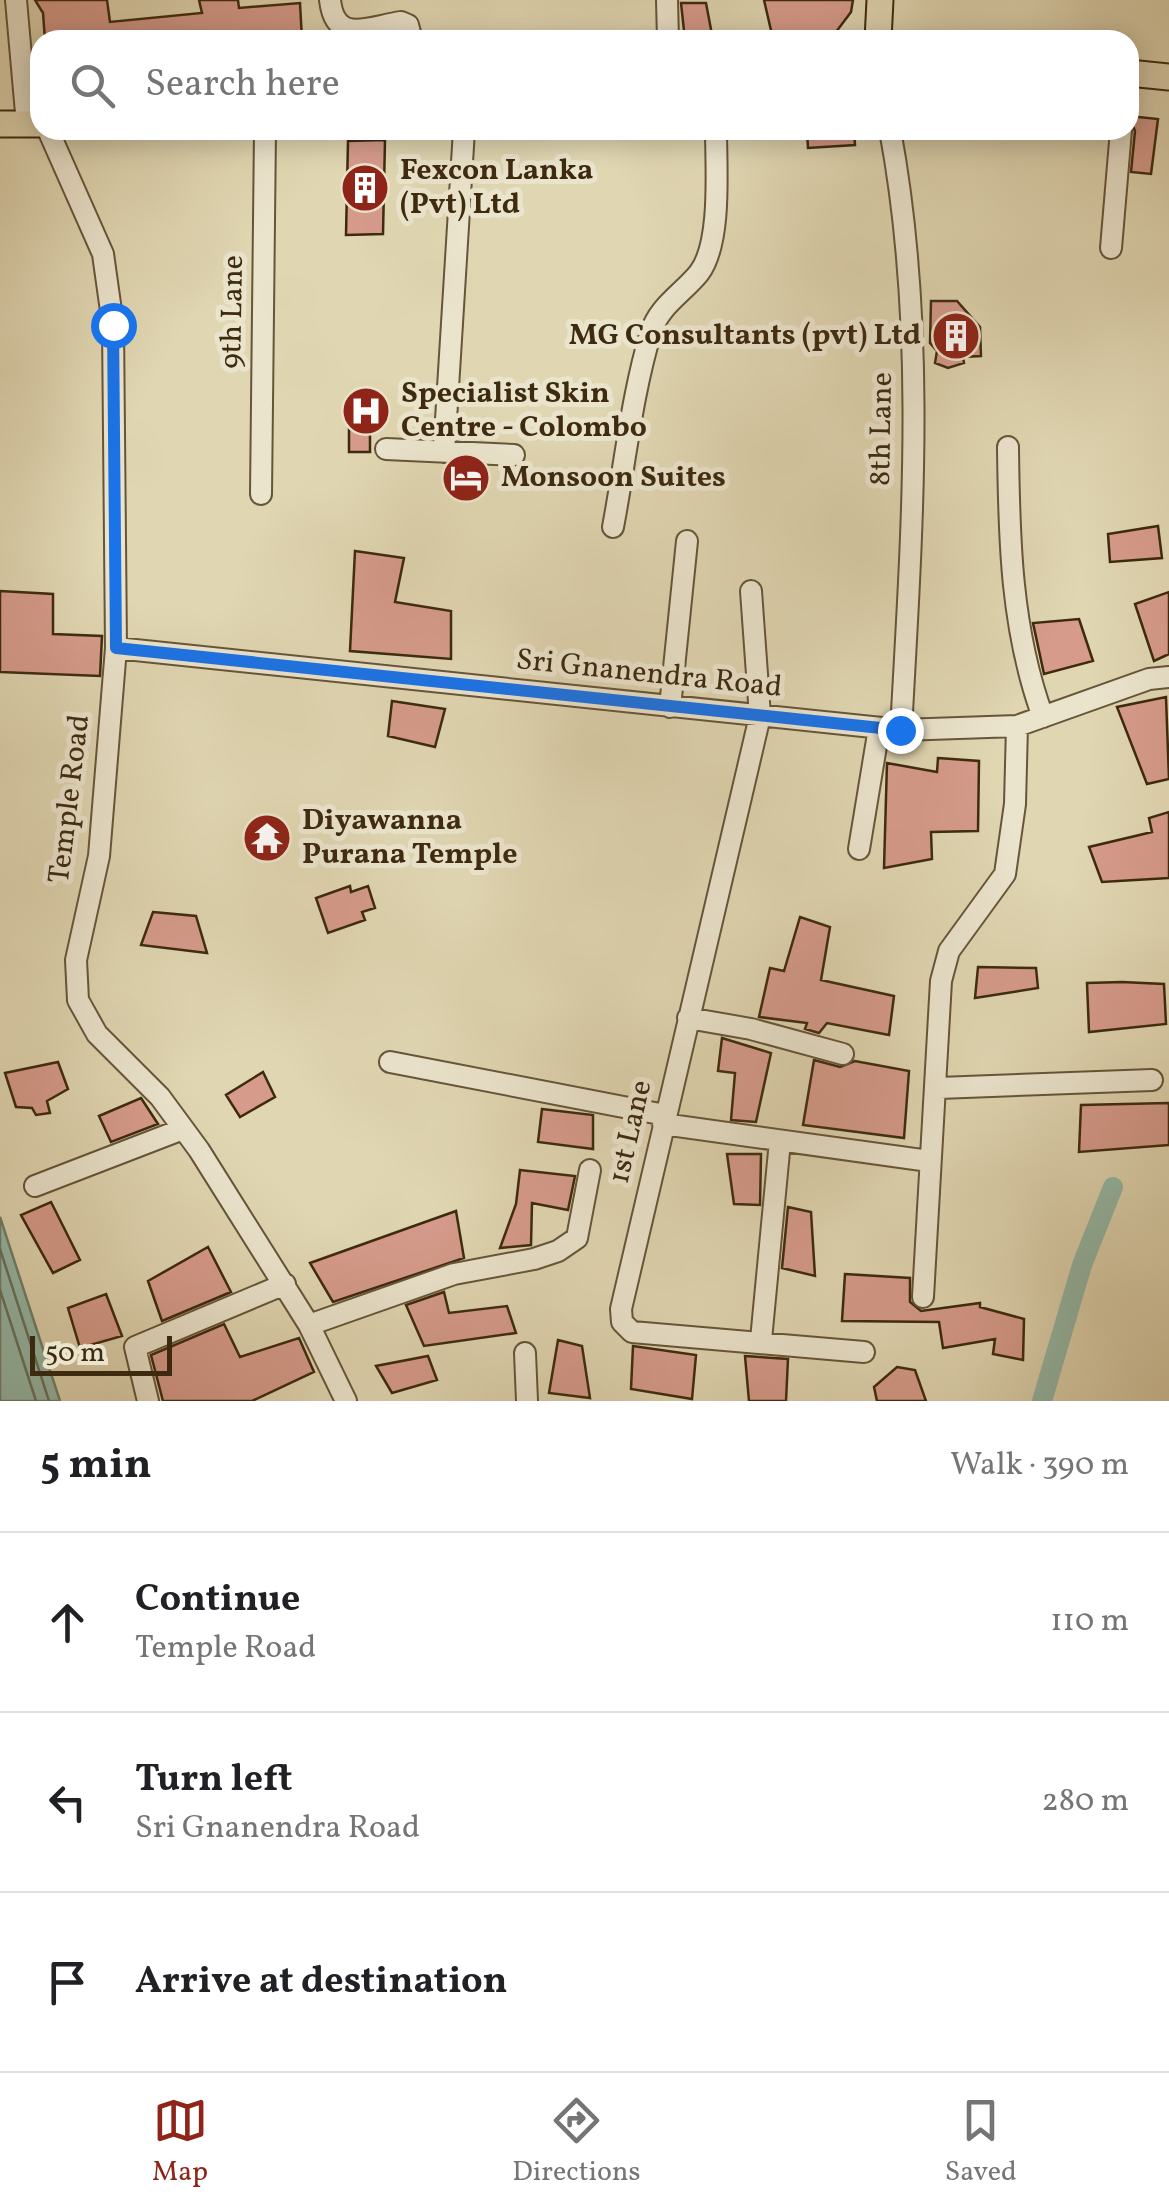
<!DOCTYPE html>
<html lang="en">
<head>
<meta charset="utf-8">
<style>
	:root { --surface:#fff; --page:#f2f2f2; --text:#202124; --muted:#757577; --line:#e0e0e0; --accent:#8f2418 }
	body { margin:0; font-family:Vollkorn,serif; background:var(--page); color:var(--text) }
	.scale { position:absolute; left:30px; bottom:25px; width:142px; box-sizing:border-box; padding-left:10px; border:5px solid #3d2a0f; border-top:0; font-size:28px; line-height:35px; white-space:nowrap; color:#3d2a0f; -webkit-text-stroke:8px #ebe4cd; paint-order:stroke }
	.stop { position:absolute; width:30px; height:30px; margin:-22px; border:8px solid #1a73e8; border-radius:50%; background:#fff }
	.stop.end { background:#1a73e8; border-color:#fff; box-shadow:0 2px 10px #0008 }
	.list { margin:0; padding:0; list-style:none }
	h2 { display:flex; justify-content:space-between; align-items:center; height:130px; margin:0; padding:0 40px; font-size:42px }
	h2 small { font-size:32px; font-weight:400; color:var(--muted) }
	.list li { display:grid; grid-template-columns:65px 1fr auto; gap:30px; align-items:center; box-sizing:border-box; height:180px; padding:0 40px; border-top:2px solid var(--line) }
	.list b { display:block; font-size:38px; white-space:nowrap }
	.list p { margin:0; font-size:32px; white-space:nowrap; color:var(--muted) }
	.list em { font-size:32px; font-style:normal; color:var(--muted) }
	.icon { flex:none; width:55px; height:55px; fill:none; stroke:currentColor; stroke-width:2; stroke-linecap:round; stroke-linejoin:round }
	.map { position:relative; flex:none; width:1169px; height:1401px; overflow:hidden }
	.search { position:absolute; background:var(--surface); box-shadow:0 5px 25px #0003; left:30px; right:30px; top:30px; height:110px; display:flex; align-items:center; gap:25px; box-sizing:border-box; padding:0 35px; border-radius:30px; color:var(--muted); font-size:38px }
	.sheet { height:670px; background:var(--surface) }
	nav { display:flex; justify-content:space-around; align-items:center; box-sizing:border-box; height:140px; border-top:2px solid var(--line); background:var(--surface); font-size:28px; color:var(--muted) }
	nav a { display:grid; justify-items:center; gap:5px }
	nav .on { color:var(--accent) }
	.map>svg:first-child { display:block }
	.water { fill:#94b9a8; stroke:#71806b; stroke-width:2.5 }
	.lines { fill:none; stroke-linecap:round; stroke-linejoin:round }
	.shore { stroke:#68725c; stroke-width:2.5 }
	.canal { stroke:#94b9a8; stroke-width:20 }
	.building { fill:#d69b8b; stroke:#3d2a0f; stroke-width:2.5 }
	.minor-casing { stroke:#665538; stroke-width:24 }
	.major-casing { stroke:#3d2a0f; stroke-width:29 }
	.minor { stroke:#ebe4cd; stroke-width:20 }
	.major { stroke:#e0d6b2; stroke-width:25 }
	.route { stroke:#1a73e8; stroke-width:12 }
	.labels { text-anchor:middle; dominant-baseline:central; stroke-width:10; stroke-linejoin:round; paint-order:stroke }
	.poi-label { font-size:30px; font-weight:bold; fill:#3d2a0f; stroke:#ebe4cd; text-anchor:start }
	.street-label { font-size:30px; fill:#3d2a0f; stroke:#ebe4cd }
</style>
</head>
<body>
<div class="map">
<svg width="1169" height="1401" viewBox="0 0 1169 1401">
	<rect width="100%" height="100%" fill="#e0d6b2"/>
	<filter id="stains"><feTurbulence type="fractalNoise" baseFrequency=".002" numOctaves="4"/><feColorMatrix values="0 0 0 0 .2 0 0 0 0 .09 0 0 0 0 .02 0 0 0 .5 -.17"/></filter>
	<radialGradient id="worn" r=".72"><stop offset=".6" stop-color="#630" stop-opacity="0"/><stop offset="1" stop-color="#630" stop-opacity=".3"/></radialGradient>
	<path class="water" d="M0,1217L60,1401H0Z"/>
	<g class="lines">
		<path class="shore" d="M0,1249L49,1401
			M0,1290L36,1401"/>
		<path class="canal" d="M1042,1401L1082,1265L1113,1187"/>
	</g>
	<path class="building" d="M35,0H107L110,22L202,13L199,0H238L239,8L300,3L302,40H45L43,13Z
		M764,0H853L851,12L833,36L801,33L773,39Z
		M681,3H706L713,40H685Z
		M1129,116L1158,119L1151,174L1131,172L1135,131Z
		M807,130H854L855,145L808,148Z
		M385,140L383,234L346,235L348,141Z
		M931,301H957L980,327L981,356L963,357L964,363L948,368L935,363L937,351L930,343Z
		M349,397H382V426L370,425V452H349Z
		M1158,526L1162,558L1110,562L1108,534Z
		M355,551L404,558L395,602L451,611V659L350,651Z
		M0,591L53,594V634L102,636L100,676L0,672Z
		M1169,592V654L1154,661L1135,604Z
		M1079,619L1093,661L1044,674L1033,623Z
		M1166,697L1169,779L1147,784L1117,707Z
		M392,701L445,709L435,747L388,736Z
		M938,758L979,761L978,831L931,832L932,859L884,868L887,763L937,772Z
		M1169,812V878L1102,882L1089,847L1152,832L1149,818Z
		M350,886L351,892L368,886L375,908L362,912L365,920L328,933L316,898Z
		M153,912L196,916L207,953L141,945Z
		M800,917L830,927L821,980L894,996L889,1035L827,1023L819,1033L805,1029L807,1023L759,1017L770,968L784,971Z
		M978,967L1036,968L1038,988L975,998Z
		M1122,982L1164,984L1166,1024L1089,1032L1087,983Z
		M722,1038L771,1053L756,1122L731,1120L735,1073L718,1071Z
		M814,1060L840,1067L855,1061L909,1071L904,1138L803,1125Z
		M58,1062L68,1089L47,1101L50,1113L36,1115L32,1108L16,1107L5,1073Z
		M263,1072L275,1097L240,1117L226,1095Z
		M141,1098L158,1124L111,1142L99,1116Z
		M1169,1103V1145L1079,1152L1081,1105Z
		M542,1109L593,1115V1149L538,1142Z
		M727,1154H761L760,1205L734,1204Z
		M520,1170L575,1176L568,1210L532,1203L531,1245L500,1248L516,1204Z
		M51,1202L80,1260L53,1273L21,1215Z
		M788,1207L811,1212L815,1276L782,1268Z
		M456,1211L464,1258L333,1302L310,1263Z
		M208,1247L231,1292L162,1321L148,1281Z
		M845,1274L910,1278V1302L921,1311L980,1303V1307L1024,1319L1023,1360L993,1354L995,1339L943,1348L939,1322L842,1321Z
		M444,1292L449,1313L507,1306L516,1333L424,1346L406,1305Z
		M106,1294L122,1336L80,1348L68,1308Z
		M224,1324L240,1357L299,1338L314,1372L252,1401H163L151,1355Z
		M558,1340L582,1346L590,1398L549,1393Z
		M633,1346L696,1355L692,1399L631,1389Z
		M428,1356L437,1380L392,1393L376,1366Z
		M745,1356L788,1359L786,1401H749Z
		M897,1367L915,1370L926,1401H877L874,1387Z"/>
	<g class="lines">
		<g class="minor-casing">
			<path id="minor" d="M16,0L27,124
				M330,0C335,45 368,27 401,22L408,25L412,40
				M667,0L668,40
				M48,130L103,254L113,325L116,648L99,856L76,960L78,1000L97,1034L160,1097L199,1150L309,1325L346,1401
				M890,130C927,328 912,530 901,730
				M1111,248L1121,130
				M1008,447C1009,539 1011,630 1043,717
				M386,449L514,455
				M444,452L464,130
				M261,494L265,130
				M613,527C625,464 632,394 651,332C659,306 683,293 699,273C722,243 716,167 716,130
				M751,591L760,716L621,1309L622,1322L632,1332L864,1352
				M116,648L901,730L1017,726L1149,679L1169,677
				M670,707L687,541
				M859,849L879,728
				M688,1018L751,1029L843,1054
				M390,1062L665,1115
				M939,1088L1152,1080
				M663,1124L929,1161
				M35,1186L183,1129
				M923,1297L941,981L949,951L1005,874L1015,804L1017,726
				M309,1325L454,1274L534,1259L558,1251L577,1238L590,1170
				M761,1340L780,1141
				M525,1353L527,1401
				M148,1401L135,1347L285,1284"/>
		</g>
		<g class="major-casing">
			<path id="major" d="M878,40L880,0
				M1129,73L1169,77
				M0,124H40"/>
		</g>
		<use href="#minor" class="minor"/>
		<use href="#major" class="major"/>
	</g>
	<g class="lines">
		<path class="route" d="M113,325L116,648L900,730"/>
	</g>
	<defs>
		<g id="building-disc" transform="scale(2.5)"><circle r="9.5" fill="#8f2418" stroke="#ebe4cd"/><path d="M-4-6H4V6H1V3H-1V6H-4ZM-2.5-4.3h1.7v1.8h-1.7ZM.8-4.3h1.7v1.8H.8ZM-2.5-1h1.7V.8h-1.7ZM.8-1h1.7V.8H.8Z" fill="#fff"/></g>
		<g id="hospital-disc" transform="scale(2.5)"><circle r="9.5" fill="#8f2418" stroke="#ebe4cd"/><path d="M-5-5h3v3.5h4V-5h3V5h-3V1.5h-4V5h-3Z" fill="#fff"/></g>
		<g id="hotel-disc" transform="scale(2.5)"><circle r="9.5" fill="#8f2418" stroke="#ebe4cd"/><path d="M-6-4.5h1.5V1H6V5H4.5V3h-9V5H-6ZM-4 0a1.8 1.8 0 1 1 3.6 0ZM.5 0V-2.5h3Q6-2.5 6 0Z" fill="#fff"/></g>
		<g id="temple-disc" transform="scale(2.5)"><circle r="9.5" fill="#8f2418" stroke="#ebe4cd"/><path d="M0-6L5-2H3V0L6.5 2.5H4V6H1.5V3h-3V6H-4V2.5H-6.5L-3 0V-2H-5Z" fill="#fff"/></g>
	</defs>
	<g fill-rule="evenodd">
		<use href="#building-disc" x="365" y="188"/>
		<use href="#building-disc" x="956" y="336"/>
		<use href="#hospital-disc" x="366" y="411"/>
		<use href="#hotel-disc" x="466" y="478"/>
		<use href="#temple-disc" x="267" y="838"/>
	</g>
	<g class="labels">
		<g class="poi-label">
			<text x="400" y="171">Fexcon Lanka<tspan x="400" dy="34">(Pvt) Ltd</tspan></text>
			<text x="921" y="336" text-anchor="end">MG Consultants (pvt) Ltd</text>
			<text x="401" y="394">Specialist Skin<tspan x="401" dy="34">Centre - Colombo</tspan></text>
			<text x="501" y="478">Monsoon Suites</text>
			<text x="302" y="821">Diyawanna<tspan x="302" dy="34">Purana Temple</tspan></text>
		</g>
		<g class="street-label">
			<text transform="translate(233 312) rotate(-89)">9th Lane</text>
			<text transform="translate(882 429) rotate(-89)">8th Lane</text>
			<text transform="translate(649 674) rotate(6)">Sri Gnanendra Road</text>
			<text transform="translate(70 799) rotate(-83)">Temple Road</text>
			<text transform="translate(631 1132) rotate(-77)">1st Lane</text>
		</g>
	</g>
	<rect width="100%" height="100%" filter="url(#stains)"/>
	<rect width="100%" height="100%" fill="url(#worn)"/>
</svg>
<div class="scale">50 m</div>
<div class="stop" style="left:113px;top:325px"></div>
<div class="stop end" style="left:900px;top:730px"></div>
<div class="search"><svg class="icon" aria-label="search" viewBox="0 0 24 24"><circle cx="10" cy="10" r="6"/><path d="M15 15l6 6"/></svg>Search here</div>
</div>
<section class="sheet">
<h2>5 min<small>Walk · 390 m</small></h2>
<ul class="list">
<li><svg class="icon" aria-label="ahead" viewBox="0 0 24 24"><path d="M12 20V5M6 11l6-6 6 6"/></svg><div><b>Continue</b><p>Temple Road</p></div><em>110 m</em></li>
<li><svg class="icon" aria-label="left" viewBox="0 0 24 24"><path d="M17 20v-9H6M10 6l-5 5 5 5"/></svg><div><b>Turn left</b><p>Sri Gnanendra Road</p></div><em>280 m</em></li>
<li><svg class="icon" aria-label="arrive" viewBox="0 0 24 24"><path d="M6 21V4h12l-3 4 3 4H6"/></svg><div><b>Arrive at destination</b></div></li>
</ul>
</section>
<nav>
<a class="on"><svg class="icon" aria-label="map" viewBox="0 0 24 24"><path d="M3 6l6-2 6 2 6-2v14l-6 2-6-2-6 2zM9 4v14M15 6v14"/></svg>Map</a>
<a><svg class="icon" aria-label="directions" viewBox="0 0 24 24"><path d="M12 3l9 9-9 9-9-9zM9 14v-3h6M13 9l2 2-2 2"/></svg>Directions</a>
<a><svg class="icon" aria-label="saved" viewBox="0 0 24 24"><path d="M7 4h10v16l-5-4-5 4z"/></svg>Saved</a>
</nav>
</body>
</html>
